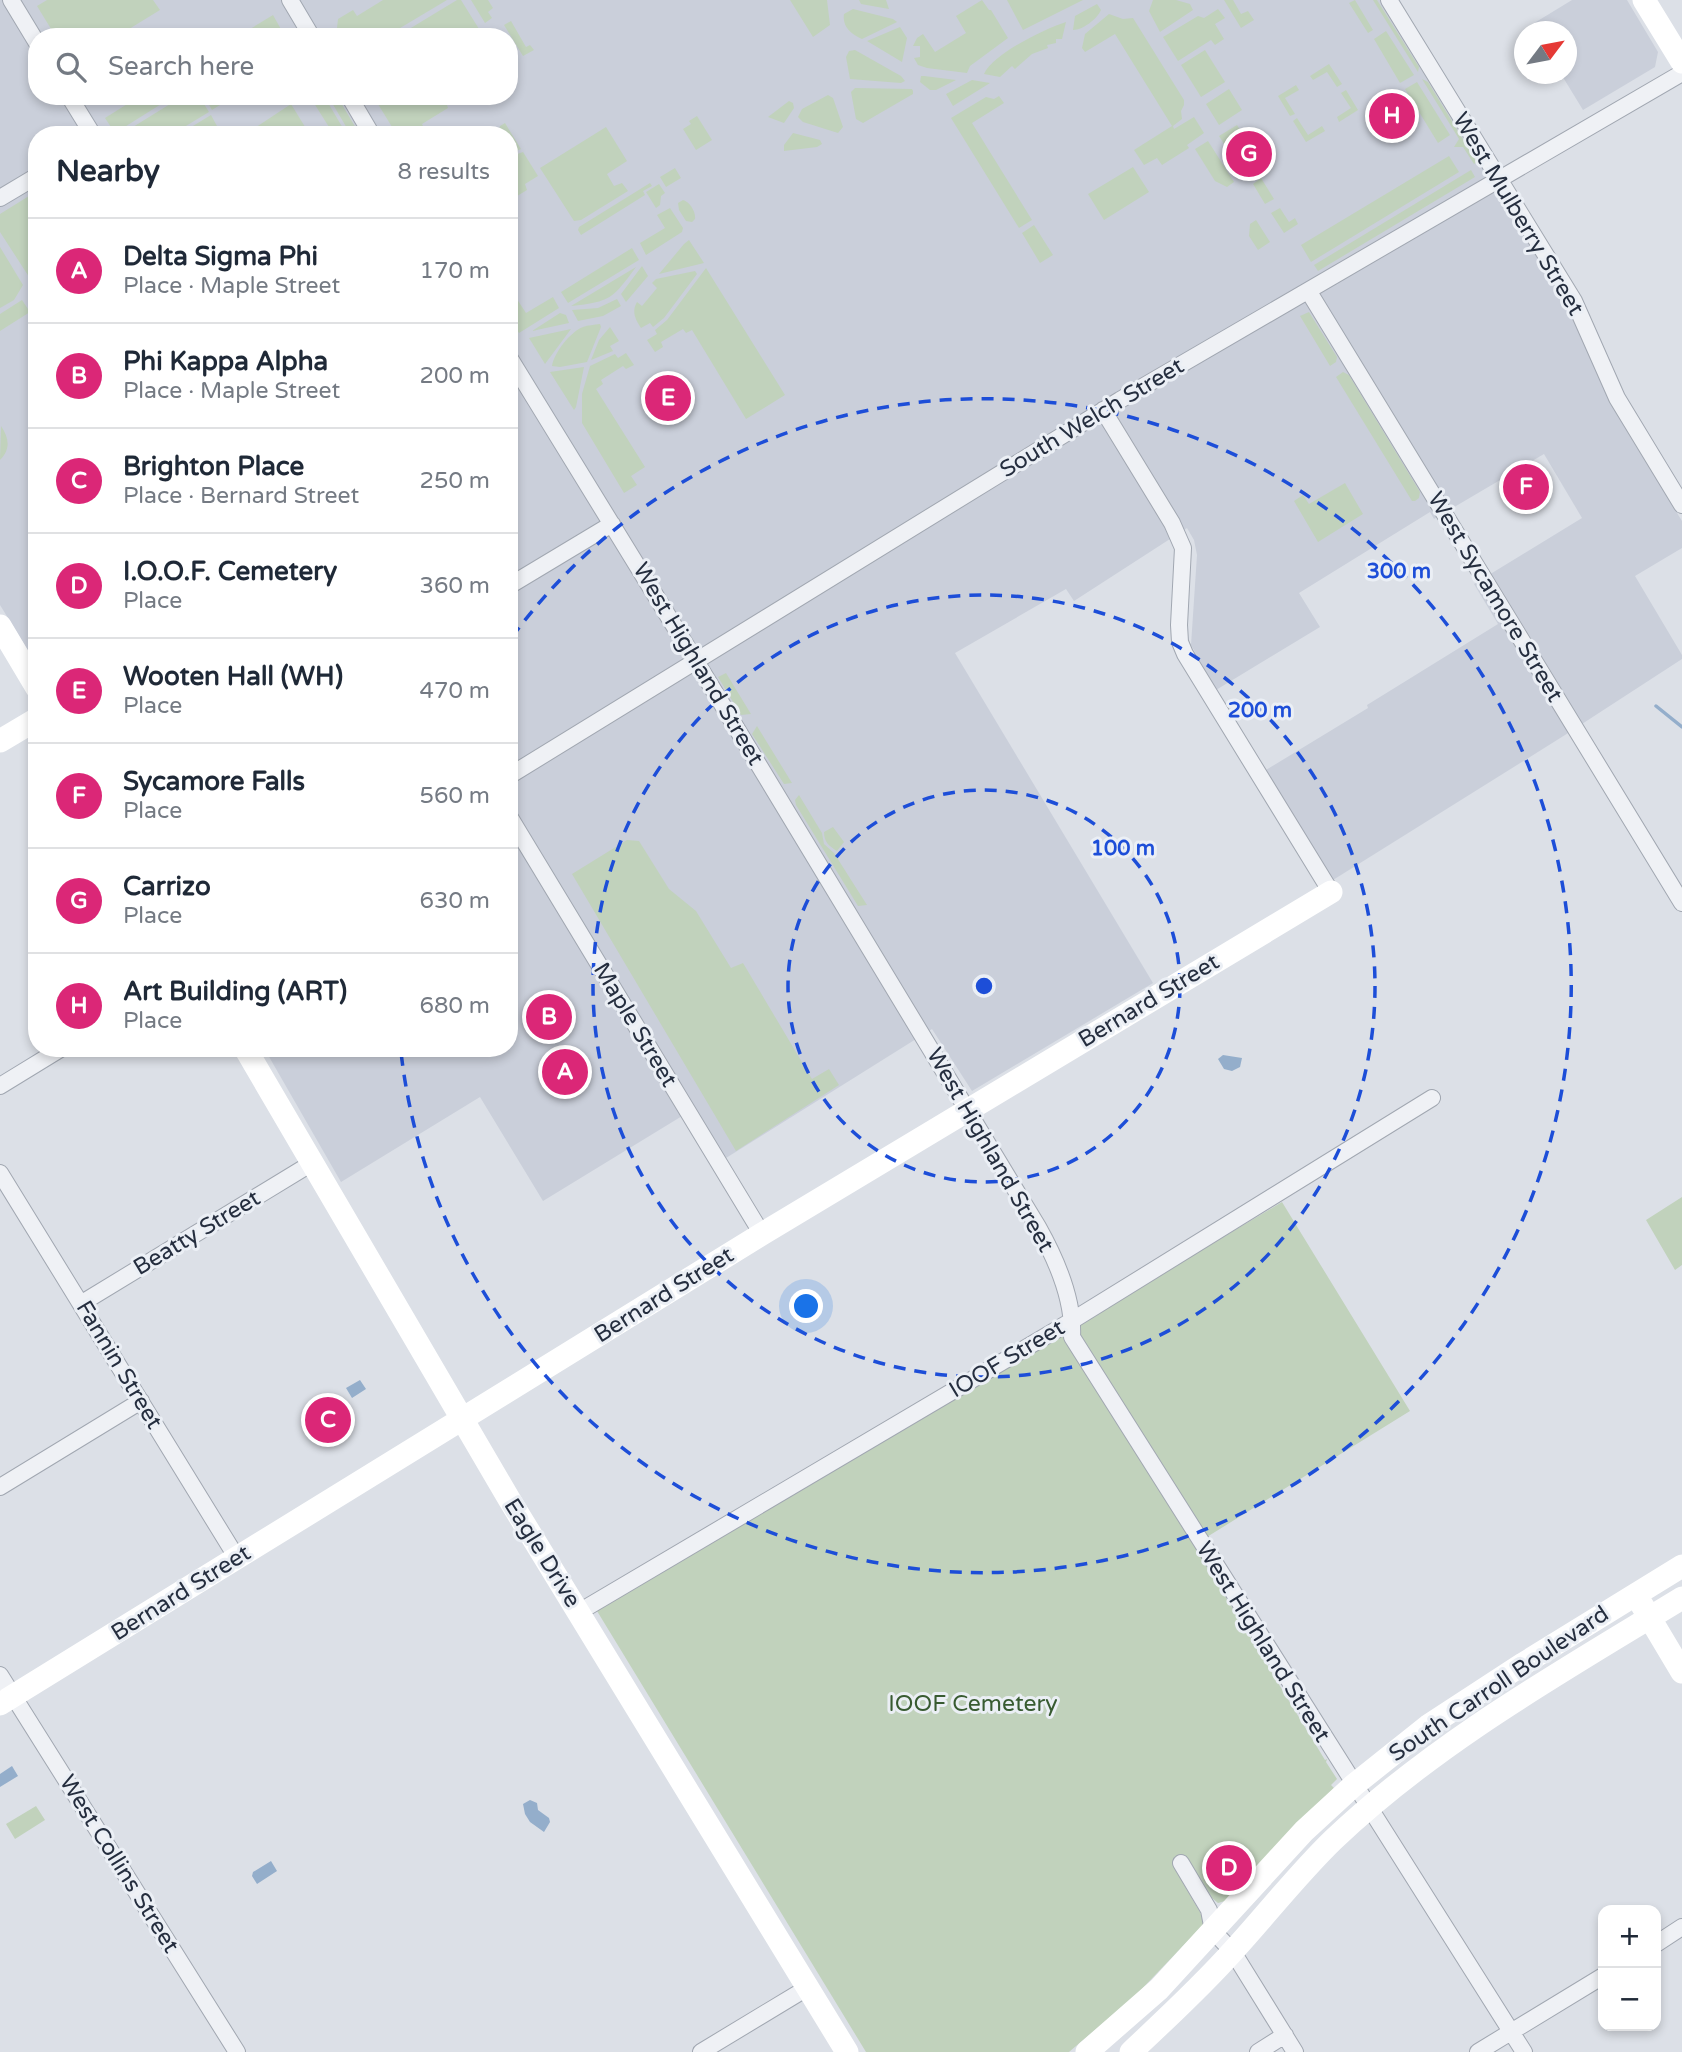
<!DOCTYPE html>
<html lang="en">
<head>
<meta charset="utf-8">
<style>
	:root { --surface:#fff; --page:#f6f6f7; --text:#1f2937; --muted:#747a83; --line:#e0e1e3; --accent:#db2777 }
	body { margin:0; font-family:"Varela Round",sans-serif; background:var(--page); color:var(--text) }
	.controls { position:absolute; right:21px; bottom:21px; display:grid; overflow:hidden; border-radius:14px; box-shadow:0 4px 10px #0003 }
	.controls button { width:63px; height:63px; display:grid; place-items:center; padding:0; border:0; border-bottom:2px solid var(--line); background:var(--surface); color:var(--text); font:35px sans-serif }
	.compass { position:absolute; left:1514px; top:21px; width:63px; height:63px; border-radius:50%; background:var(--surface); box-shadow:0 4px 10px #0003; rotate:58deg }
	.you { position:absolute; left:807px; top:1307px; width:24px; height:24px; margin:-18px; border:5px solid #fff; border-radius:50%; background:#1a73e8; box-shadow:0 0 0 10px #1a73e833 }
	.badge { display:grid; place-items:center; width:46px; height:46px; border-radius:50%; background:var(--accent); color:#fff; font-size:23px; font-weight:700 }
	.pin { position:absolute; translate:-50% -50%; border:4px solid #fff; box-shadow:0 2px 7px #0006 }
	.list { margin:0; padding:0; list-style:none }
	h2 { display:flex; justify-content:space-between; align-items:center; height:91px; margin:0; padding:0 28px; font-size:30px }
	h2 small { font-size:23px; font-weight:400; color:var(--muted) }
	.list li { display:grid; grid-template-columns:46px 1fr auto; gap:21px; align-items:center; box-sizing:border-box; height:105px; padding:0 28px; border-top:2px solid var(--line) }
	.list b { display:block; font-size:26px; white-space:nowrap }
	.list p { margin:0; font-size:23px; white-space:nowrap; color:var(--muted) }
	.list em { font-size:23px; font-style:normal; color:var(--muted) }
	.icon { flex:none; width:38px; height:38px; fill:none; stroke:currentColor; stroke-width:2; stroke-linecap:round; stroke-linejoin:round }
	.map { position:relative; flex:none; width:1682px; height:2052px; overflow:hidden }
	.search { position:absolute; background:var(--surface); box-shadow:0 4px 10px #0003; left:28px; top:28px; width:490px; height:77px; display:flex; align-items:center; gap:18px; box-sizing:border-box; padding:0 24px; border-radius:28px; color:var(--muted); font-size:26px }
	.panel { position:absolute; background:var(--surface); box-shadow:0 4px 10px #0003; left:28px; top:126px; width:490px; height:931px; border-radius:28px }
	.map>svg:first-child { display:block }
	.built { fill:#cacfda; fill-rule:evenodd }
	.green { fill:#c1d2bc }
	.water { fill:#94aecb }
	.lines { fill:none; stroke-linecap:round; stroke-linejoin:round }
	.stream { stroke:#94aecb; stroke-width:3.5 }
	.street-casing { stroke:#a1a7b1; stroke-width:18 }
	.street { stroke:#eff1f5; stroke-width:16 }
	.secondary { stroke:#fff; stroke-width:23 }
	.ring { fill:none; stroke:#1d4ed8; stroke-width:3.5; stroke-dasharray:12 9 }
	.labels { text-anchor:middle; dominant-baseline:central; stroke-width:6; stroke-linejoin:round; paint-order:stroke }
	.street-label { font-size:23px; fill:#252e3f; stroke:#ebeff5 }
	.park-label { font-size:23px; fill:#385b31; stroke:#ebeff5 }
	.centre { fill:#1d4ed8; stroke:#ebeff5; stroke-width:3.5 }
	.ring-label { font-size:21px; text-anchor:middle; font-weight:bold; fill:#1d4ed8; stroke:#ebeff5; stroke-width:6; stroke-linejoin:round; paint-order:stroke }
</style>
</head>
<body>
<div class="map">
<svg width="1682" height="2052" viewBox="0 0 1682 2052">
	<rect width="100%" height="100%" fill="#dce0e7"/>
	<path class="built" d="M0,0H1380L1555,286L1586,345L1622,423L1682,521V548L1635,576L1682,655V659L1565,735L1333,880L1266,770L1368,708L1367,705L1498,624L1474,584L1582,518L1544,454L1434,519L1430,512L1299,593L1320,627L1216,690L1191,645L1197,555L1194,540L1187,528L1074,601L1066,589L955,653L1153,983L972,1091L932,1029L718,1163L687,1113L543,1201L480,1097L341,1182L264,1048H509V135H37V665L0,605ZM37,37H509V96H37Z
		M1572,0H1627L1658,52L1655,67L1583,110L1561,74H1566V32L1535,31L1531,25Z"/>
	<path class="green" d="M47,0H153L160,10L116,37H56L37,6Z
		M383,0H447L385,37H336L338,19L353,10L357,16Z
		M457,0H461L484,37H396Z
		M471,0H488L493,8L488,12L492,18L485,23Z
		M790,0H827L830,25L813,37Z
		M859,0H886L889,9L861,4Z
		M982,0L989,10H991L1008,38L970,66L967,73L927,68L918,65L914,58L920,57V46H913L917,38L923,34L935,52L966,33L956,16Z
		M1007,0H1083L1023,30Z
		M1153,0H1176L1190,4L1193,10L1160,32L1149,11Z
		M1224,0H1233L1241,14L1248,11L1254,20L1241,28Z
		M1355,0L1373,30L1368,33L1349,3Z
		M1373,0H1377L1419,67L1418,72Z
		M1097,4L1101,10C1097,19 1083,30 1073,30L1075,16Z
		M853,9L893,19L897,22L862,39C851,34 842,27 844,14Z
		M1218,9L1225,18L1215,24L1224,39L1215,45L1211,40L1178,61L1163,37L1198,16L1204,18Z
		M1109,14L1123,19L1133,18L1184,100V105L1181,111L1182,119L1173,126L1174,129L1194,117L1204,133L1187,145L1189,148L1162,165L1157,158L1144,165L1134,150L1172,126L1115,34L1085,52L1082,48L1085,34Z
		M273,15L282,31L272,37H237Z
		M511,21L526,47L530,45L534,50L523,56L504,25Z
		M1066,22L1062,39H1056V43L1047,45L1048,48L1032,54L1015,69L1012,66L1000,77L984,74C993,54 1044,29 1066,22Z
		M900,27L907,38L902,62L867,41Z
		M1386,31L1414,75L1400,83L1374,39Z
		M855,50L901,76L905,81L901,83L850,79L846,57L849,51Z
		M1205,50L1225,82L1201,97L1181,65Z
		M1329,64L1342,84L1337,87L1327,72L1313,80L1310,76Z
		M921,76H924L956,80L936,90H930L920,82Z
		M1422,79L1428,82L1477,162L1474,164L1463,147H1454L1459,139Z
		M972,80L990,83L953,106L946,94Z
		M1417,82L1450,135L1438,143L1405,89Z
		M1296,85L1299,90L1285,98L1295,114L1290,116L1278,96Z
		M855,88L912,89L913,91V94L863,123L856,119L851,92Z
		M1229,89L1242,110L1219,125L1206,104Z
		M1346,90L1358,110L1339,122L1337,117L1351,108L1341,93Z
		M828,95L833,98L843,127L838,133L803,122L798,117L802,109Z
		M140,96H174L115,133L105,118Z
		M183,96H199L209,112L171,135H120Z
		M204,96H234L212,110Z
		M318,96H324L347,135H334L312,100Z
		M328,96H337L360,135H351Z
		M373,96H444L448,108L422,124L427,135H397Z
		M999,96L1004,103L972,123L1032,220L1019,228L951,118L986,97L994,99Z
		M789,101L793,103L794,108L784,123L768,117Z
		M291,104L310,135H244Z
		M211,115L218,128L208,135H178Z
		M697,116L712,140L696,150L683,129L691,124L689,121Z
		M1297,118L1308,135L1322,126L1325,131L1306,142L1293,121Z
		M505,123L521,149L509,154V135H498L500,126Z
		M1237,125L1262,165L1245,177L1219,136Z
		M606,127L627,161L607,174L614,186L622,183L628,191L581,220L574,221L540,168Z
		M793,133L820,140L822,144L817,147L784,151V145Z
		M1208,141L1234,182L1227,187L1215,181L1195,149Z
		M523,152L538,176L525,184L527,190L509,201V157Z
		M1449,156L1459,172L1311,262L1301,245Z
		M1133,167L1149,192L1104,220L1088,194Z
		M675,168L681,178L666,187L660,177Z
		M1471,170L1475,177L1318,271L1314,265Z
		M1261,178L1274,199L1265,204L1253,184Z
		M650,183L652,186L643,191L645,195L581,235L578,230L579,227Z
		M659,184L665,193L661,196L660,205L656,208L646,192Z
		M29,196L37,210V282L33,283L0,232V214Z
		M683,200C690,202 696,212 695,219L692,222L686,221L679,210L678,203Z
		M670,208L683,228L682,232L646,255L640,243L665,228L657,215Z
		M1280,208L1289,222L1295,218L1298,224L1284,233L1271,213Z
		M1256,220L1270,242L1258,250L1249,236L1250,224Z
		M1034,225L1053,255L1040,263L1022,233Z
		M689,240L704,263L659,274L684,244Z
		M0,247L23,285L14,300L0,308Z
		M632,248L639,260L568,303L561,292Z
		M642,266L648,276L626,302L621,294Z
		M636,267C613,298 611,302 571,306Z
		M706,268L785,395L746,419L692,330L686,333L683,329L661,342L663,347L655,352L647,340L657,334L655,330L667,320Z
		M695,271L697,274L664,318L653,327L650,323L641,328C636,320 631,312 637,302L642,306L657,288L652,283L656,279Z
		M509,287L526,313L553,297L559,308L519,333L513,325L518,321L514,315L509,318Z
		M617,299L621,306L603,316L578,321L572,310L598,308Z
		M22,300L30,312L0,331V314Z
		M1309,312L1337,357L1336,362L1330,366L1300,316Z
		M560,313L566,315L569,323L532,331Z
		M600,324L601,327L587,362L560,367L552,366C554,353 570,332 583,327C588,325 594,325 600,324Z
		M610,327L619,341L610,346L613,351L591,360L599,340Z
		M571,329L545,364L529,338Z
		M626,353L634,365L626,369L623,366L601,380L603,384L596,389L645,467L631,476L637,485L624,493L582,423V394L590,366L615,354L618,358Z
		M584,367L576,407L574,410L550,372Z
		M1343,372L1349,375L1420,492L1419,498L1415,501H1412L1336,377Z
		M1,426C9,438 11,449 0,460Z
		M1345,483L1363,514L1318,542L1294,501L1303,495L1309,504Z
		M726,673L751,714L741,715L718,677Z
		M757,726L792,783L784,784L752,734Z
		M799,795L822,833L824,844L834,853L867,905L858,906L796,805L795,800Z
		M833,827L844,842L837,851C829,846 824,842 824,832Z
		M627,840L639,841L669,889L696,911L731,968L743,963L812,1079L829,1069L839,1085L736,1151L572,874Z
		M1682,1197V1265L1675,1270L1646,1220Z
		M1282,1202L1410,1411L1194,1545L1325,1760L1327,1759L1326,1762L1337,1779L1331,1785L1334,1788L1225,1901L1218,1903L1212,1898L1198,1875L1183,1883L1200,1912L1204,1924L1136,1995L1069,2052H866L597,1611Z
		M36,1806L45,1820L15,1839L6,1824Z"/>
	<path class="water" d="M1223,1055L1242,1058L1240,1067L1232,1071L1224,1069L1218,1059Z
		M360,1380L366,1389L352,1398L346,1388Z
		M12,1766L18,1776L0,1787V1774Z
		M530,1800L537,1803L538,1810L549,1818L550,1822L544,1832L530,1822L525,1814L523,1804Z
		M271,1861L277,1871L257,1884L252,1876L253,1872Z"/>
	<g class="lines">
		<path class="stream" d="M1656,706L1682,727"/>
		<g class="street-casing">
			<path id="street" d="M11,0L37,43
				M290,0L312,37
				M1389,0L1574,301L1617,398L1682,505
				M69,96L93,135
				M349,96L372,135
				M0,198L37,176
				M1309,292L1682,903
				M509,357L708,681L1038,1227C1056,1259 1074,1300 1072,1337L1524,2052
				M1103,410L1172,523L1183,548L1179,625L1180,642L1185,654L1331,892
				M509,586L612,524
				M509,776L1120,400L1682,73
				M509,816L762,1234
				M0,1086L62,1048
				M0,1173L237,1558
				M82,1303L312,1163
				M0,1487L141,1401
				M579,1612L1073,1320L1432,1098
				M0,1675L237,2052
				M1181,1863L1209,1910L1213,1931L1233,1952L1295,2052
				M1656,1944L1682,1927
				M701,2052L807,1988
				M1258,2052L1285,2035
				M1478,2052L1603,1976"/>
		</g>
		<use href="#street" class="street"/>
		<path class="secondary" d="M1644,0L1682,62
			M0,626L37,688
			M0,741L37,719
			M245,1048L509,1499L847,2052
			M1642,1605L1682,1672
			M0,1704L762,1234L1331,892
			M1087,2052L1159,1989L1304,1831L1354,1785L1428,1726L1523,1664L1682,1566
			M1131,2052C1166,2019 1201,1987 1233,1951C1267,1914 1297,1875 1333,1840C1436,1742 1561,1672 1682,1598"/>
	</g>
	<g class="ring">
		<circle cx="984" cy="986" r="196"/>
		<circle cx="984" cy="986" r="391"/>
		<path d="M512 637A587 587 0 1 1 401 1052"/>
	</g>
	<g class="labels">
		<g class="street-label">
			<text transform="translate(1518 214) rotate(59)">West Mulberry Street</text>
			<text transform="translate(1092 418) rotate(-31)">South Welch Street</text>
			<text transform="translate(1495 597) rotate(59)">West Sycamore Street</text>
			<text transform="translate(698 664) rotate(59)">West Highland Street</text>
			<text transform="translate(1149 1001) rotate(-31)">Bernard Street</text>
			<text transform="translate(635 1025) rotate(59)">Maple Street</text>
			<text transform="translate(990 1150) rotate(60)">West Highland Street</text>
			<text transform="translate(197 1233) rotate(-31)">Beatty Street</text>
			<text transform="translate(664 1295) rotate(-32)">Bernard Street</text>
			<text transform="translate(1007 1359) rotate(-31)">IOOF Street</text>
			<text transform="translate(119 1365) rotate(59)">Fannin Street</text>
			<text transform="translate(542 1553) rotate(58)">Eagle Drive</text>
			<text transform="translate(181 1593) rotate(-32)">Bernard Street</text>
			<text transform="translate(1263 1642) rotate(58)">West Highland Street</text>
			<text transform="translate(1499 1684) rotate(-34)">South Carroll Boulevard</text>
			<text transform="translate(119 1864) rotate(58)">West Collins Street</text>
		</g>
		<g class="park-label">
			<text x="973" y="1704">IOOF Cemetery</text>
		</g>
	</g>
	<circle cx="984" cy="986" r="10" class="centre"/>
	<g class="ring-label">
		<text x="1399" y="578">300 m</text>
		<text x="1260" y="717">200 m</text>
		<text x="1123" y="855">100 m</text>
	</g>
</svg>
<div class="controls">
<button>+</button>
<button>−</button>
</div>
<svg class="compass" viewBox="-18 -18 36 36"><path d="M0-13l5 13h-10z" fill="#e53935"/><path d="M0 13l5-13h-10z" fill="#747a83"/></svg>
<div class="you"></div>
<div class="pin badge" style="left:565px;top:1072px">A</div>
<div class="pin badge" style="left:549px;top:1017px">B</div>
<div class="pin badge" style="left:328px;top:1420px">C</div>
<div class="pin badge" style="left:1229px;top:1868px">D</div>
<div class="pin badge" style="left:668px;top:398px">E</div>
<div class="pin badge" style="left:1526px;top:487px">F</div>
<div class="pin badge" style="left:1249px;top:154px">G</div>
<div class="pin badge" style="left:1392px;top:116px">H</div>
<div class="search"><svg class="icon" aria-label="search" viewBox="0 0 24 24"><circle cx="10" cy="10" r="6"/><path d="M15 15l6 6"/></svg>Search here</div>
<section class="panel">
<h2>Nearby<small>8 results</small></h2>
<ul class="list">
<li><span class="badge">A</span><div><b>Delta Sigma Phi</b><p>Place · Maple Street</p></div><em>170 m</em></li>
<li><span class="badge">B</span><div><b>Phi Kappa Alpha</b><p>Place · Maple Street</p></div><em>200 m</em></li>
<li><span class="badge">C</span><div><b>Brighton Place</b><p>Place · Bernard Street</p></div><em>250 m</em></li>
<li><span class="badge">D</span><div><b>I.O.O.F. Cemetery</b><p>Place</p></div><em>360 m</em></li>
<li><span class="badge">E</span><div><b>Wooten Hall (WH)</b><p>Place</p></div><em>470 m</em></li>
<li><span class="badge">F</span><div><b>Sycamore Falls</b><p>Place</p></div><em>560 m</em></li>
<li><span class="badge">G</span><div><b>Carrizo</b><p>Place</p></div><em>630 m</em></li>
<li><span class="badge">H</span><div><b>Art Building (ART)</b><p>Place</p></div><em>680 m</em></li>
</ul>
</section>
</div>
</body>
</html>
